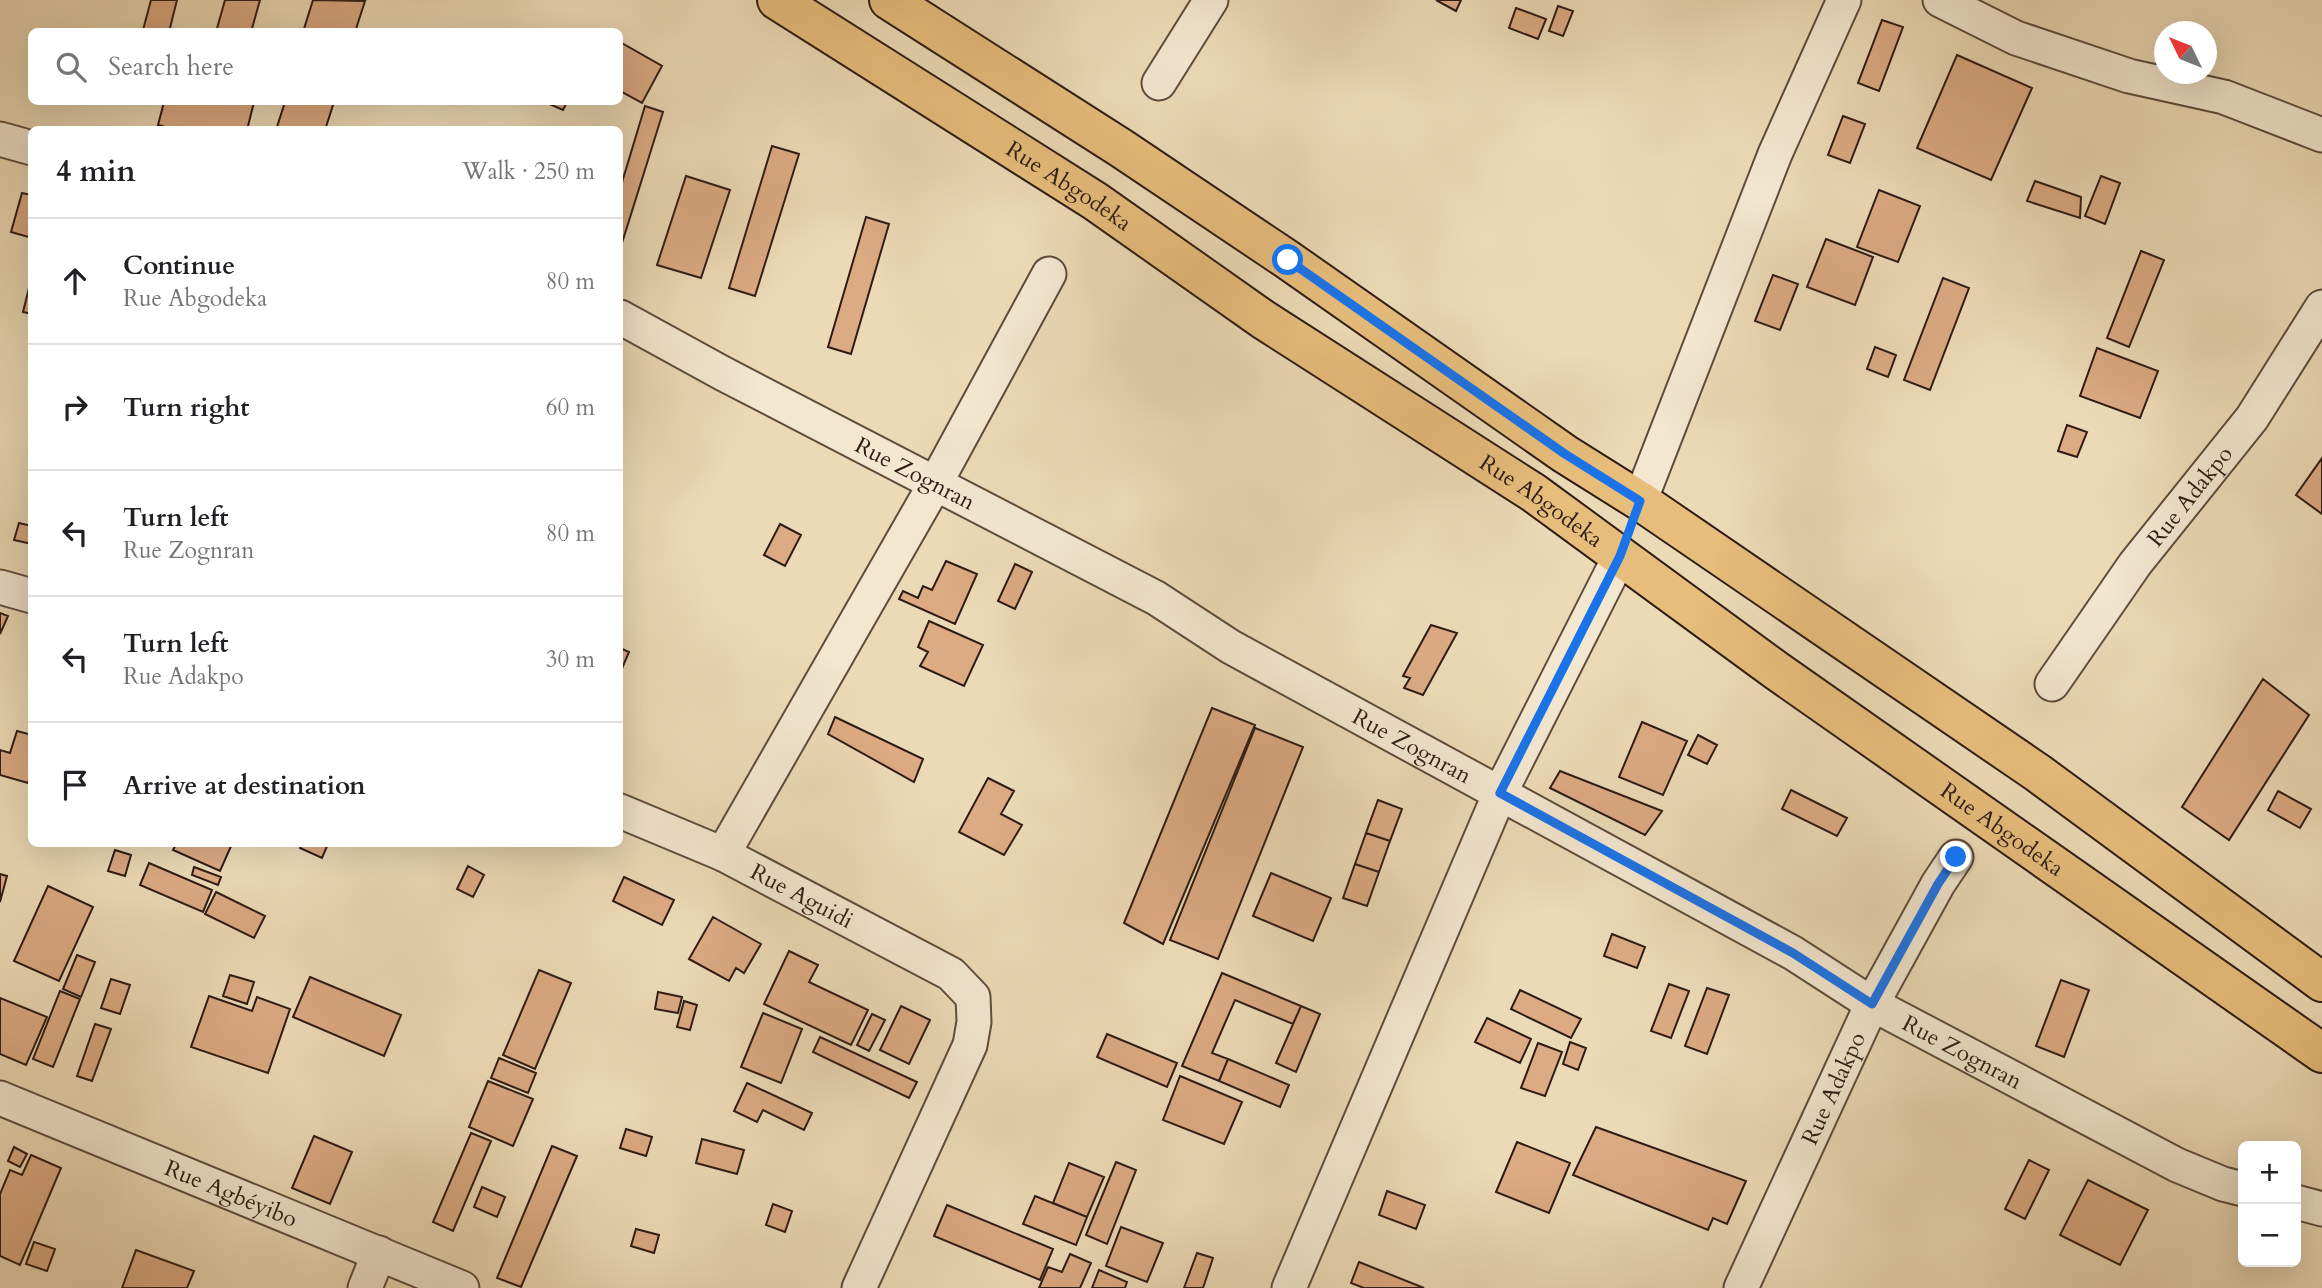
<!DOCTYPE html>
<html lang="en">
<head>
<meta charset="utf-8">
<style>
	:root { --surface:#fff; --page:#f2f2f2; --text:#202124; --muted:#757577; --line:#e0e0e0 }
	body { margin:0; font-family:Cardo,serif; background:var(--page); color:var(--text) }
	.controls { position:absolute; right:21px; bottom:21px; display:grid; overflow:hidden; border-radius:10px; box-shadow:0 7px 28px #0002 }
	.controls button { width:63px; height:63px; display:grid; place-items:center; padding:0; border:0; border-bottom:2px solid var(--line); background:var(--surface); color:var(--text); font:35px sans-serif }
	.compass { position:absolute; left:2154px; top:21px; width:63px; height:63px; border-radius:50%; background:var(--surface); box-shadow:0 7px 28px #0002; rotate:313deg }
	.stop { position:absolute; width:21px; height:21px; margin:-16px; border:5px solid #1a73e8; border-radius:50%; background:#fff }
	.stop.end { background:#1a73e8; border-color:#fff; box-shadow:0 2px 7px #0008 }
	.list { margin:0; padding:0; list-style:none }
	h2 { display:flex; justify-content:space-between; align-items:center; height:91px; margin:0; padding:0 28px; font-size:30px }
	h2 small { font-size:23px; font-weight:400; color:var(--muted) }
	.list li { display:grid; grid-template-columns:46px 1fr auto; gap:21px; align-items:center; box-sizing:border-box; height:126px; padding:0 28px; border-top:2px solid var(--line) }
	.list b { display:block; font-size:26px; white-space:nowrap }
	.list p { margin:0; font-size:23px; white-space:nowrap; color:var(--muted) }
	.list em { font-size:23px; font-style:normal; color:var(--muted) }
	.icon { flex:none; width:38px; height:38px; fill:none; stroke:currentColor; stroke-width:2; stroke-linecap:round; stroke-linejoin:round }
	.map { position:relative; flex:none; width:2322px; height:1288px; overflow:hidden }
	.search { position:absolute; background:var(--surface); box-shadow:0 7px 28px #0002; left:28px; top:28px; width:595px; height:77px; display:flex; align-items:center; gap:18px; box-sizing:border-box; padding:0 24px; border-radius:10px; color:var(--muted); font-size:26px }
	.panel { position:absolute; background:var(--surface); box-shadow:0 7px 28px #0002; left:28px; top:126px; width:595px; height:721px; border-radius:10px }
	.map>svg:first-child { display:block }
	.building { fill:#dcaa83; stroke:#2e1c14; stroke-width:2 }
	.lines { fill:none; stroke-linecap:round; stroke-linejoin:round }
	.street-casing { stroke:#5e4c3c; stroke-width:37 }
	.primary-casing { stroke:#2e1c14; stroke-width:42 }
	.street { stroke:#f3e7d0; stroke-width:33 }
	.primary { stroke:#e6bd7b; stroke-width:38 }
	.route { stroke:#1a73e8; stroke-width:9 }
	.labels { text-anchor:middle; dominant-baseline:central; stroke-width:7; stroke-linejoin:round; paint-order:stroke }
	.street-label { font-size:23px; fill:#2e1c14; stroke:#f3e7d0 }
</style>
</head>
<body>
<div class="map">
<svg width="2322" height="1288" viewBox="0 0 2322 1288">
	<rect width="100%" height="100%" fill="#ecdab6"/>
	<filter id="stains"><feTurbulence type="fractalNoise" baseFrequency=".00286" numOctaves="4"/><feColorMatrix values="0 0 0 0 .2 0 0 0 0 .09 0 0 0 0 .02 0 0 0 .5 -.17"/></filter>
	<radialGradient id="worn" r=".72"><stop offset=".6" stop-color="#630" stop-opacity="0"/><stop offset="1" stop-color="#630" stop-opacity=".3"/></radialGradient>
	<path class="building" d="M151,0H177L169,32L143,30Z
		M225,0H260L251,32H216Z
		M313,0L365,1L355,32H303Z
		M1436,0H1461L1456,11Z
		M1558,6L1573,11L1563,36L1549,31Z
		M1516,8L1546,19L1538,39L1509,28Z
		M1882,20L1903,27L1879,91L1858,83Z
		M620,42L662,66L642,103L620,91Z
		M1957,55L2032,88L1991,180L1917,148Z
		M164,102H254L247,130H176L158,125Z
		M285,102H334L325,130H276Z
		M545,102H567L563,110Z
		M645,106L663,112L622,243L620,242V189Z
		M1843,116L1865,124L1850,163L1828,155Z
		M772,146L799,154L755,296L729,288Z
		M686,176L730,190L701,278L657,265Z
		M2101,176L2120,183L2105,224L2085,216Z
		M2035,181L2081,197L2080,218L2027,201Z
		M1879,190L1920,206L1898,262L1857,247Z
		M22,193L32,195V238L11,232Z
		M866,217L889,224L851,354L828,347Z
		M1826,239L1873,257L1855,305L1807,287Z
		M2141,251L2164,260L2129,347L2107,338Z
		M1773,275L1798,284L1780,330L1755,321Z
		M1943,278L1969,288L1930,390L1904,380Z
		M31,280H32V314L23,312Z
		M1875,347L1896,355L1888,377L1867,369Z
		M2097,348L2158,371L2140,418L2080,396Z
		M2067,425L2087,432L2077,457L2058,451Z
		M2322,458V514L2296,495Z
		M19,523L32,526V544L14,540Z
		M780,524L801,535L785,566L764,555Z
		M946,561L977,574L955,624L899,599L903,591L918,598L923,586L932,590Z
		M1015,564L1032,572L1015,609L998,601Z
		M0,613L8,616L0,634Z
		M929,621L983,645L964,686L920,666L928,652L918,647Z
		M1431,625L1457,633L1423,695L1404,688L1410,678L1403,676Z
		M620,648L629,652L620,673Z
		M2263,679L2309,715L2229,840L2182,807Z
		M1212,708L1255,725L1163,944L1124,923Z
		M835,717L923,759L914,782L828,734Z
		M1642,722L1687,741L1663,795L1619,777Z
		M1255,728L1303,747L1218,959L1170,940Z
		M17,731L32,735V772L28,783L0,775V750L10,753Z
		M1698,735L1717,745L1707,764L1688,755Z
		M1560,771L1662,811L1645,835L1550,788Z
		M988,778L1014,791L1001,814L1022,825L1004,855L959,832Z
		M1791,790L1847,818L1837,836L1782,809Z
		M2278,791L2311,809L2300,828L2268,810Z
		M1378,800L1402,809L1390,841L1366,833Z
		M1366,833L1390,841L1379,872L1355,864Z
		M176,844H232L220,871L173,850Z
		M302,844H328L322,858L300,848Z
		M115,850L131,855L125,876L108,871Z
		M149,863L212,890L203,912L140,885Z
		M1355,864L1379,872L1367,906L1343,898Z
		M468,866L484,875L473,897L457,889Z
		M194,867L221,877L218,885L192,875Z
		M1271,873L1331,898L1313,941L1253,916Z
		M0,874L7,876L0,902Z
		M624,877L674,900L662,925L613,901Z
		M48,886L93,907L59,981L14,961Z
		M216,892L265,916L254,938L205,914Z
		M713,917L761,944L744,973L736,968L729,981L689,959Z
		M1612,934L1645,947L1637,968L1604,956Z
		M789,951L818,965L809,982L868,1010L851,1045L764,1004Z
		M77,955L95,962L81,997L63,989Z
		M539,970L571,983L535,1069L503,1055Z
		M1222,973L1301,1006L1293,1024L1235,1000L1212,1053L1228,1059L1219,1081L1182,1066Z
		M230,975L254,982L247,1004L223,996Z
		M310,977L401,1015L384,1056L293,1017Z
		M111,979L130,985L120,1014L101,1008Z
		M2061,980L2089,990L2064,1057L2036,1046Z
		M1669,984L1689,991L1671,1038L1651,1031Z
		M1707,988L1729,995L1707,1054L1685,1046Z
		M1520,990L1581,1019L1571,1038L1511,1009Z
		M60,991L80,999L53,1067L33,1059Z
		M658,992L682,997L678,1013L655,1009Z
		M209,996L252,1011L257,997L290,1009L268,1073L191,1047Z
		M0,998L47,1017L26,1065L0,1054Z
		M684,1001L697,1005L690,1030L677,1027Z
		M901,1006L930,1020L909,1064L880,1050Z
		M1301,1006L1320,1014L1296,1072L1276,1063Z
		M763,1013L802,1029L781,1083L741,1067Z
		M872,1014L885,1020L869,1051L857,1045Z
		M1487,1018L1531,1039L1520,1063L1475,1042Z
		M95,1024L111,1029L92,1081L77,1076Z
		M1107,1034L1177,1063L1167,1087L1097,1057Z
		M820,1037L917,1082L909,1098L813,1052Z
		M1570,1042L1586,1048L1578,1070L1563,1064Z
		M1538,1043L1562,1052L1545,1096L1521,1088Z
		M499,1058L536,1073L528,1093L491,1078Z
		M1228,1059L1289,1085L1280,1107L1219,1081Z
		M1180,1076L1242,1102L1224,1144L1163,1120Z
		M488,1081L533,1099L513,1146L469,1127Z
		M747,1083L812,1113L804,1130L763,1110L757,1122L734,1111Z
		M1596,1127L1746,1181L1727,1224L1713,1218L1708,1230L1573,1175Z
		M626,1129L652,1137L646,1156L620,1148Z
		M471,1133L491,1141L453,1231L433,1222Z
		M314,1136L352,1152L330,1204L292,1188Z
		M702,1139L744,1150L737,1174L696,1163Z
		M1517,1142L1570,1163L1549,1213L1496,1192Z
		M552,1146L577,1156L521,1287L497,1278Z
		M14,1147L27,1154L20,1167L8,1161Z
		M31,1155L61,1168L20,1265L0,1256V1194L10,1170L22,1175Z
		M2029,1160L2049,1170L2025,1219L2005,1209Z
		M1116,1162L1136,1170L1107,1244L1086,1235Z
		M1069,1163L1104,1177L1087,1217L1053,1203Z
		M2088,1180L2148,1210L2120,1265L2060,1235Z
		M482,1187L505,1197L497,1217L474,1207Z
		M1387,1191L1425,1205L1416,1229L1379,1215Z
		M1035,1196L1087,1217L1076,1245L1023,1224Z
		M773,1204L792,1211L785,1232L766,1225Z
		M947,1205L1053,1249L1040,1280L934,1236Z
		M1121,1227L1163,1243L1147,1282L1106,1266Z
		M636,1229L659,1235L654,1253L631,1246Z
		M34,1242L55,1249L47,1271L26,1264Z
		M136,1250L194,1271L187,1288H122Z
		M1197,1253L1213,1258L1203,1288H1184Z
		M1070,1254L1091,1263L1080,1288H1039L1048,1267L1062,1272Z
		M1359,1262L1424,1288H1364L1351,1283Z
		M1099,1270L1127,1282L1125,1288H1092Z"/>
	<g class="lines">
		<g class="street-casing">
			<g id="street">
				<path d="M1940,0L2016,38L2129,76L2224,97L2322,135"/>
				<path d="M1159,83L1211,0"/>
				<path d="M0,139L32,148"/>
				<path id="s1" d="M620,317L722,373L1156,598L1231,647L1793,953L1872,1004L2177,1165L2223,1184L2243,1189"/>
				<path d="M1640,501L1775,154L1844,0"/>
				<path d="M0,587L32,596"/>
				<path id="s2" d="M2052,684L2135,564L2252,418L2322,307"/>
				<path id="s3" d="M620,811L723,854L951,974L973,997L974,1022L970,1045L859,1288"/>
				<path d="M723,854L935,484L1049,274"/>
				<path id="s4" d="M0,1098L462,1288"/>
				<path d="M2296,1202L2322,1209"/>
				<path d="M365,1288L379,1253"/>
				<path d="M1289,1288L1500,793L1620,556"/>
				<path id="s5" d="M1741,1288L1872,1004L1938,884L1956,857"/>
			</g>
		</g>
		<g class="primary-casing">
			<g id="primary">
				<path id="s6" d="M777,0L1095,201L1264,320L1534,493L1777,671L2322,1053"/>
				<path d="M889,0L1121,148L1288,260L1565,454L1640,501L2038,773L2322,982"/>
			</g>
		</g>
		<use href="#street" class="street"/>
		<use href="#primary" class="primary"/>
	</g>
	<g class="lines">
		<path class="route" d="M1288,260L1565,454L1640,501L1620,556L1500,793L1793,953L1872,1004L1938,884L1956,857"/>
	</g>
	<g class="labels">
		<g class="street-label">
			<text stroke="none"><textPath href="#s6" startOffset="346">Rue Abgodeka</textPath></text>
			<text stroke="none"><textPath href="#s1" startOffset="334">Rue Zognran</textPath></text>
			<text stroke="none"><textPath href="#s2" startOffset="233">Rue Adakpo</textPath></text>
			<text stroke="none"><textPath href="#s6" startOffset="914">Rue Abgodeka</textPath></text>
			<text stroke="none"><textPath href="#s1" startOffset="901">Rue Zognran</textPath></text>
			<text stroke="none"><textPath href="#s6" startOffset="1480">Rue Abgodeka</textPath></text>
			<text stroke="none"><textPath href="#s3" startOffset="201">Rue Aguidi</textPath></text>
			<text stroke="none"><textPath href="#s1" startOffset="1531">Rue Zognran</textPath></text>
			<text stroke="none"><textPath href="#s5" startOffset="220">Rue Adakpo</textPath></text>
			<text stroke="none"><textPath href="#s4" startOffset="250">Rue Agbéyibo</textPath></text>
		</g>
	</g>
	<rect width="100%" height="100%" filter="url(#stains)"/>
	<rect width="100%" height="100%" fill="url(#worn)"/>
</svg>
<div class="controls">
<button>+</button>
<button>−</button>
</div>
<svg class="compass" viewBox="-18 -18 36 36"><path d="M0-13l5 13h-10z" fill="#e53935"/><path d="M0 13l5-13h-10z" fill="#757577"/></svg>
<div class="stop" style="left:1288px;top:260px"></div>
<div class="stop end" style="left:1956px;top:857px"></div>
<div class="search"><svg class="icon" aria-label="search" viewBox="0 0 24 24"><circle cx="10" cy="10" r="6"/><path d="M15 15l6 6"/></svg>Search here</div>
<section class="panel">
<h2>4 min<small>Walk · 250 m</small></h2>
<ul class="list">
<li><svg class="icon" aria-label="ahead" viewBox="0 0 24 24"><path d="M12 20V5M6 11l6-6 6 6"/></svg><div><b>Continue</b><p>Rue Abgodeka</p></div><em>80 m</em></li>
<li><svg class="icon" aria-label="right" viewBox="0 0 24 24"><path d="M7 20v-9h11M14 6l5 5-5 5"/></svg><div><b>Turn right</b></div><em>60 m</em></li>
<li><svg class="icon" aria-label="left" viewBox="0 0 24 24"><path d="M17 20v-9H6M10 6l-5 5 5 5"/></svg><div><b>Turn left</b><p>Rue Zognran</p></div><em>80 m</em></li>
<li><svg class="icon" aria-label="left" viewBox="0 0 24 24"><path d="M17 20v-9H6M10 6l-5 5 5 5"/></svg><div><b>Turn left</b><p>Rue Adakpo</p></div><em>30 m</em></li>
<li><svg class="icon" aria-label="arrive" viewBox="0 0 24 24"><path d="M6 21V4h12l-3 4 3 4H6"/></svg><div><b>Arrive at destination</b></div></li>
</ul>
</section>
</div>
</body>
</html>
